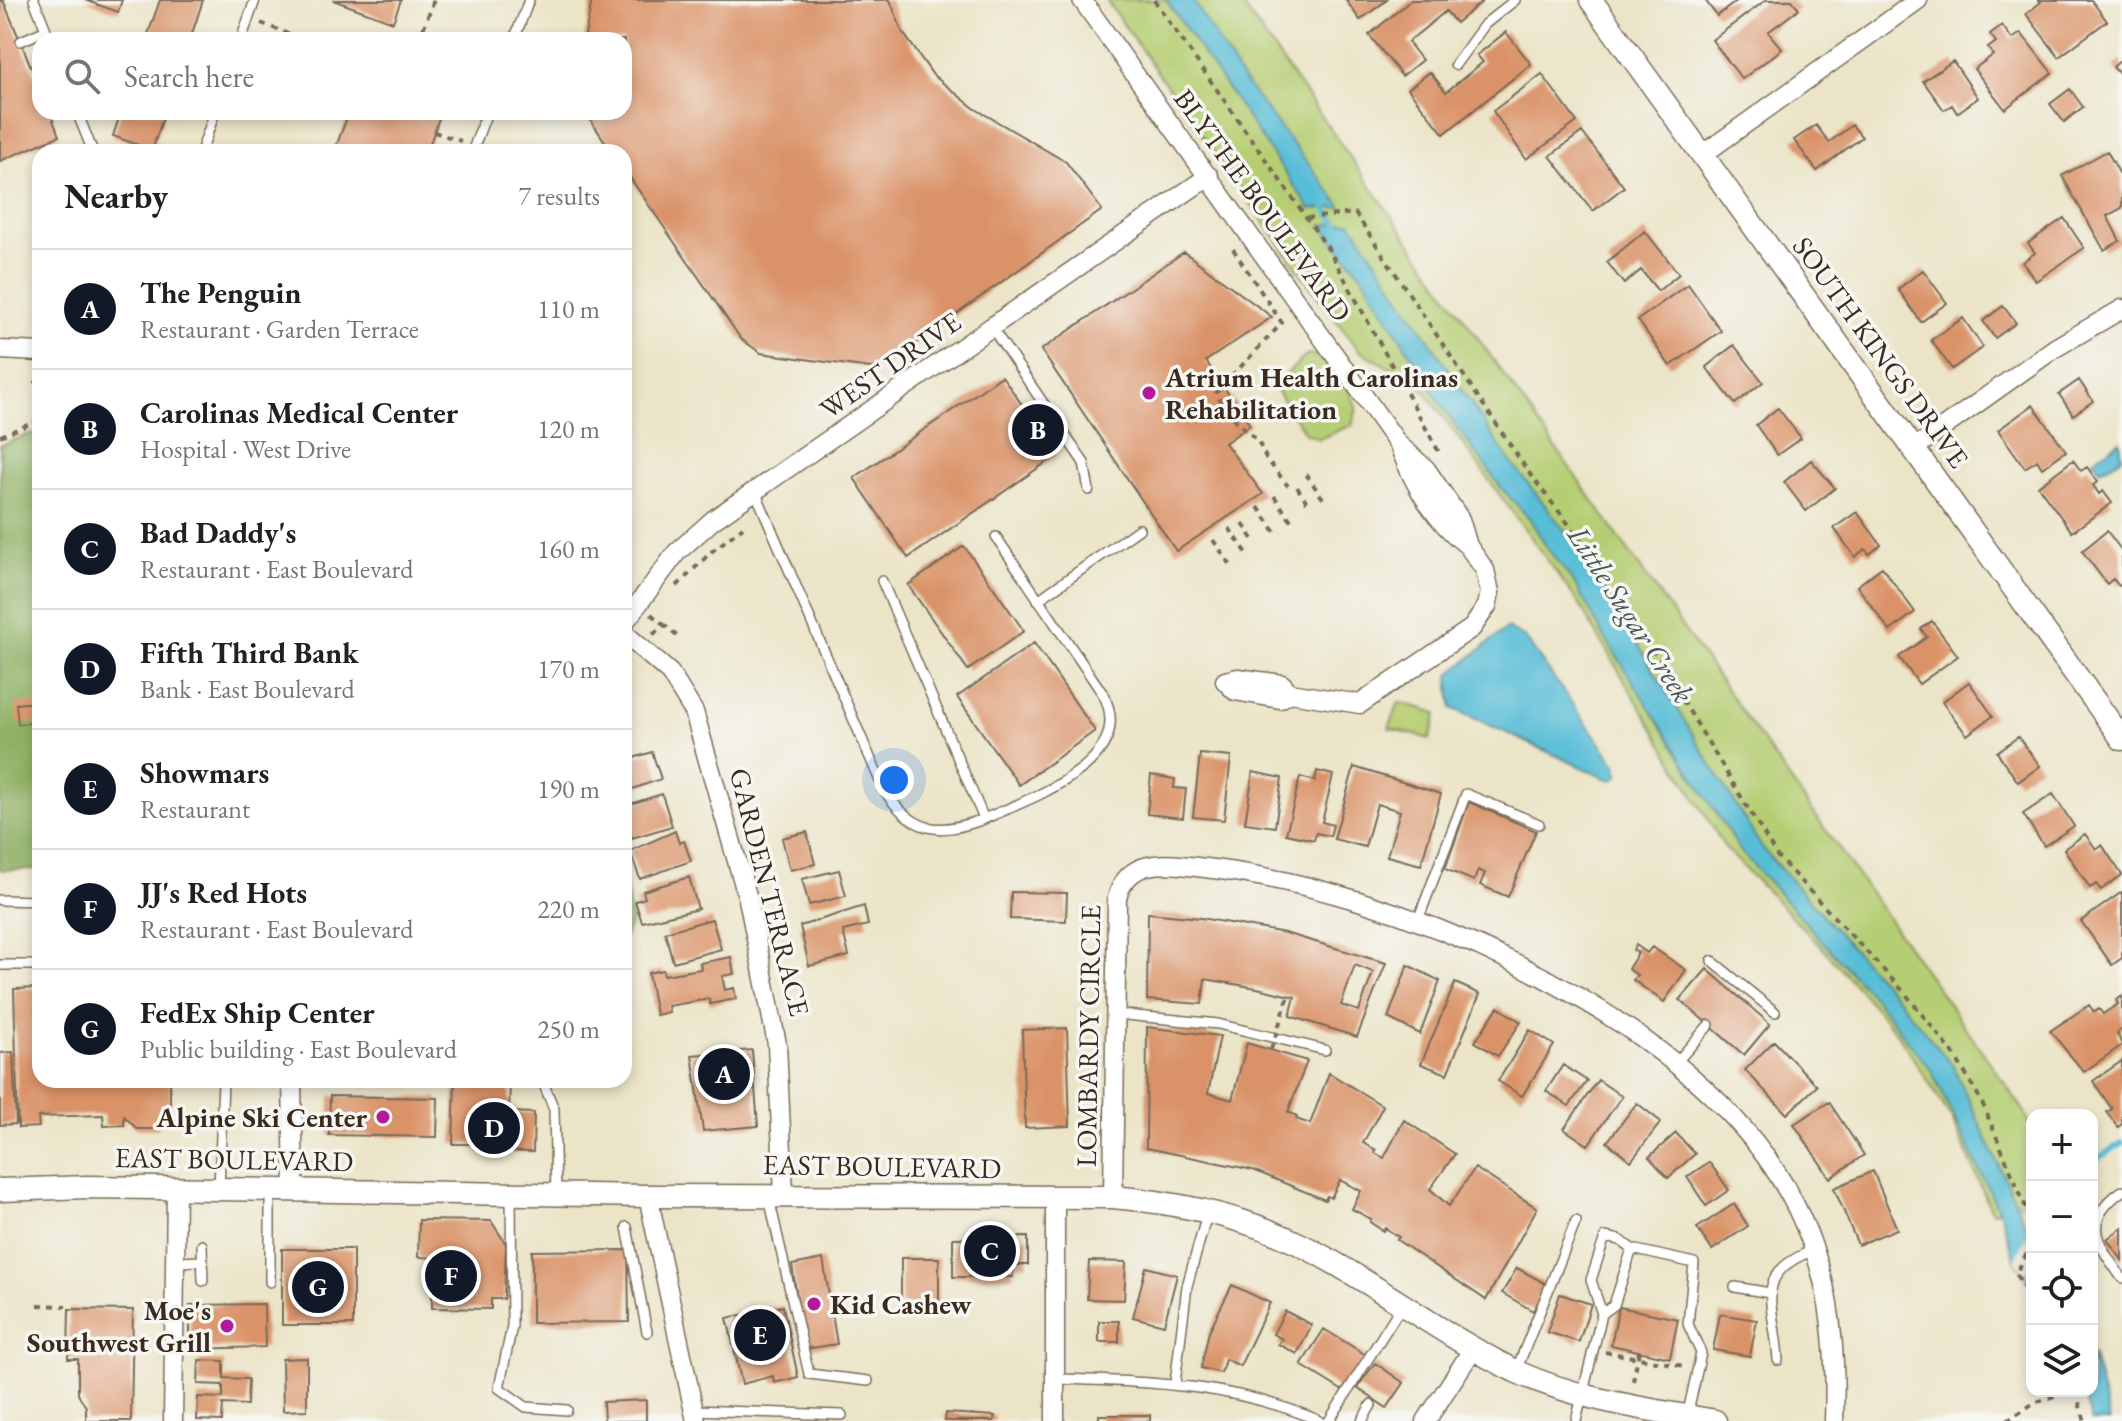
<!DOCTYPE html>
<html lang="en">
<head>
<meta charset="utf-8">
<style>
	:root { --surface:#fff; --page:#f2f2f2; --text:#202124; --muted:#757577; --line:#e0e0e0; --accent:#111827 }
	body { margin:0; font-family:"EB Garamond",serif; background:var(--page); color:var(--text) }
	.controls { position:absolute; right:24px; bottom:24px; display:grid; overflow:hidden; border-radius:16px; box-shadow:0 4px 12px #0003 }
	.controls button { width:72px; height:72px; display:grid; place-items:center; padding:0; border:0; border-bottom:2px solid var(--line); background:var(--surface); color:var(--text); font:40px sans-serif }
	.you { position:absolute; left:894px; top:780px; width:28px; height:28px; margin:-20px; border:6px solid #fff; border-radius:50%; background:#1a73e8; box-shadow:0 0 0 12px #1a73e833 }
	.badge { display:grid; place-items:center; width:52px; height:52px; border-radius:50%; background:var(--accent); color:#fff; font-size:26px; font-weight:700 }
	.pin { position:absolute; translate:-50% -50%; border:4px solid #fff; box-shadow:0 2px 8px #0006 }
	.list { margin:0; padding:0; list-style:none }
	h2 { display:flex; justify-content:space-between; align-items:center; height:104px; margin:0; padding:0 32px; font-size:34px }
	h2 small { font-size:26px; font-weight:400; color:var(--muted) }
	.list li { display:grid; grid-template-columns:52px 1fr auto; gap:24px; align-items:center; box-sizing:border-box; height:120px; padding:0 32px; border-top:2px solid var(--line) }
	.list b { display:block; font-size:30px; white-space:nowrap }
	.list p { margin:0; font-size:26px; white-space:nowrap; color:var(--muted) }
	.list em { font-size:26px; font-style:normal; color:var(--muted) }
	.icon { flex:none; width:44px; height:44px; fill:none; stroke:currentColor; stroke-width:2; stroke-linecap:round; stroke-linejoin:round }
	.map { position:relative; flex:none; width:2122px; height:1421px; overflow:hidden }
	.search { position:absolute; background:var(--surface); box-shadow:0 4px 12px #0003; left:32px; top:32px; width:600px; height:88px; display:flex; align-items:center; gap:20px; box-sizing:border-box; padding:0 28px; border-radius:24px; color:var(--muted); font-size:30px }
	.panel { position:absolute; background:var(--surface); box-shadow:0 4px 12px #0003; left:32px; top:144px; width:600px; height:944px; border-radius:24px }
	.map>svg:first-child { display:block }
	.green { fill:#b6ce73; stroke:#787c48; stroke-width:2 }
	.forest { fill:#90b165; stroke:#666e42; stroke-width:2 }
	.water { fill:#59bdd7; stroke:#4a747a; stroke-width:2 }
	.pier { fill:#ebe4c7 }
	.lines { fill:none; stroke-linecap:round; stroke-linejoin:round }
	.stream { stroke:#59bdd7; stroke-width:6 }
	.building { fill:#da9367; fill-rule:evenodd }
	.service-casing { stroke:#796b59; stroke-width:12 }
	.minor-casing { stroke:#796b59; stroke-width:21 }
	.tertiary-casing { stroke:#796b59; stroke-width:25 }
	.path { stroke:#796b59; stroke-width:4; stroke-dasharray:6 6; stroke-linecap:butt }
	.service { stroke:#fff; stroke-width:9 }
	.minor { stroke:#fff; stroke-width:18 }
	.tertiary { stroke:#fff; stroke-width:22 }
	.path-bridge { stroke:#796b59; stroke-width:4; stroke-dasharray:6 6; stroke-linecap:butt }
	.poi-dot { fill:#b5179e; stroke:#f6f6f2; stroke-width:3 }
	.labels { text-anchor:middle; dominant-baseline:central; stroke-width:7; stroke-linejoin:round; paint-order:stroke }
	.street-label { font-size:28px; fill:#3b2a1e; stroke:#f6f6f2 }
	.poi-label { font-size:28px; font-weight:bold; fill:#3b2a1e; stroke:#f6f6f2; text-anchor:start }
	.water-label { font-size:30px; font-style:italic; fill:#445656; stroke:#f6f6f2 }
</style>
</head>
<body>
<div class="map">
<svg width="2122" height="1421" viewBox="0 0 2122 1421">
	<rect width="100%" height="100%" fill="#f6f6f2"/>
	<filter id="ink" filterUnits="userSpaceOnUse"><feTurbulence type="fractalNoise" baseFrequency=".0125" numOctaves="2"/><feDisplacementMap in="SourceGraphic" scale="16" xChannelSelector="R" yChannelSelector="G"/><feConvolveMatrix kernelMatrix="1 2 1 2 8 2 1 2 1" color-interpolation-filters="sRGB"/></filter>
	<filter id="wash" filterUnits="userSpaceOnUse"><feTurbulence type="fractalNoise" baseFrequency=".006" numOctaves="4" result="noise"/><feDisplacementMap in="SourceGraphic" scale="32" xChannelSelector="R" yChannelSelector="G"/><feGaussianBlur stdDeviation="1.8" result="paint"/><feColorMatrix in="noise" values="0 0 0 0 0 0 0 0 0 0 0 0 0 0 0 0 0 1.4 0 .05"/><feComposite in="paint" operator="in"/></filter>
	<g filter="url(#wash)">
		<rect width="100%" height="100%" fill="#ebe4c7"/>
		<path class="green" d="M1106,0H1239L2025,1112L2032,1131V1199L1992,1212L1952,1119L1897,1033L1828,954L1725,848L1577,601L1420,385L1360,351L1310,287Z
			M1308,354C1329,355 1351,390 1357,409L1352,425L1319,439L1306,434L1277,392L1280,380Z
			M1399,702L1437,713L1430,739L1389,728Z"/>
		<path class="forest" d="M32,433L40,437V869L0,870V445Z
			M624,875L632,920L624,939Z"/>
		<path class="water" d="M1166,0H1193L1242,79L1342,207L1310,209Z
			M1351,222L1504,453L1581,551L1762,848L1898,999L1953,1066L2032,1238V1288L2015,1260L2001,1215L1931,1070L1876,1000L1741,852L1602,633L1575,584L1547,548L1530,519L1503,490L1443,408L1364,278L1321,225Z
			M2120,441L2122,458L2100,470L2093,460Z
			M1507,628L1525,638L1617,766L1618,776L1613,780L1603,777L1452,708L1449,675Z
			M2092,1353L2110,1421H2091L2083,1391H2092Z"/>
		<path class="pier" d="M2029,1233L2032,1259L2025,1275L2015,1260Z"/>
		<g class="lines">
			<path class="stream" d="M1322,203L1339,227
				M2092,1162L2122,1143"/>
		</g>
		<g id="blocks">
			<path class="building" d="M0,0H3L40,88V112H50L59,136L0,161Z
				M85,0H122L118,12Z
				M160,0H203L190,40H146Z
				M333,0H401L393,22Z
				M592,0H890L902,31L933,75L974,108L1066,162L1102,210L884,366L870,368L761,353L741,339L624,169V152H612L585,112H624V40H584Z
				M1346,0H1387L1360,20Z
				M1411,0H1484L1456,23L1446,11L1408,42L1422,60L1402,76L1369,35Z
				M1705,0H1738L1717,16Z
				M1766,0H1792L1799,9L1768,32L1782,49L1742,79L1712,40Z
				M2039,0H2091L2107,21L2059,57L2026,14L2041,2Z
				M2002,25L2012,39L2021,33L2052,73L2005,109L1974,69L1993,55L1988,48L1996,42L1990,34Z
				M1506,32L1531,64L1444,134L1408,89L1430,72L1446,92L1483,62L1477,55Z
				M2122,59V77L2113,67Z
				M1953,61L1978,98L1957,113L1952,105L1944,110L1923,81Z
				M1542,74L1577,122L1526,159L1493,111Z
				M2070,89L2083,107L2064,122L2050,104Z
				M121,112H165L152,150L113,136Z
				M349,112H422L439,118L427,152H334Z
				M1816,125L1829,142L1852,125L1862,137L1817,171L1794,140Z
				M1582,132L1624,187L1593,211L1550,156Z
				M2107,151L2122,178V208L2107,216L2120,241L2104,250L2062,176Z
				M2064,218L2084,248L2036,281L2022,262L2035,253L2028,243Z
				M1645,231L1679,274L1658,291L1641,270L1624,284L1607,262Z
				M1184,252L1272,317L1206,361L1250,425L1225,443L1263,494L1176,551L1041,350Z
				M1923,270L1947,303L1921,322L1898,289Z
				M1688,284L1721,331L1670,366L1638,320Z
				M2003,306L2016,323L1995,338L1983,321Z
				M1963,318L1983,347L1952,369L1931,340Z
				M1734,345L1763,382L1735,404L1706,367Z
				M1002,376L1057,455L908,558L854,478Z
				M2079,380L2093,401L2073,415L2059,394Z
				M2033,405L2066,451L2042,468L2037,460L2025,468L1998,430Z
				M1778,408L1801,438L1777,455L1756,425Z
				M1811,460L1835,488L1806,511L1784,482Z
				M2073,460L2081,471L2087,467L2098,482L2093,485L2099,494L2103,491L2112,503L2072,532L2038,486Z
				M1857,512L1881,545L1869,554L1865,549L1855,557L1834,528Z
				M2107,531L2122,551V584L2119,586L2113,579L2107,584L2082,551Z
				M964,546L1024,631L968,670L908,585Z
				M1882,567L1915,612L1890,631L1857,586Z
				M1932,621L1958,656L1919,684L1899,657L1927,637L1921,629Z
				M1034,643L1095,731L1019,785L957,697Z
				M1969,682L1993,716L1967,735L1942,702Z
				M38,702L40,722L18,724L16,704Z
				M2018,737L2040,766L2018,782L1997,752Z
				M652,752L661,779L624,792V761Z
				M1200,754L1231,757L1224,820L1193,817Z
				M1354,767L1441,794L1421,865L1387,856L1400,811L1377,804L1365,847L1334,839Z
				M1317,771L1333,775L1322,822L1333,825L1330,836L1316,833L1314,840L1286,834L1300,777L1315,781Z
				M1253,772L1282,778L1275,827L1245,823Z
				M1151,775L1175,779L1174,788L1186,789L1183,818L1147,814Z
				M662,794L672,826L632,838L624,806Z
				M2053,794L2074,826L2044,846L2023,814Z
				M1469,802L1536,831L1508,897L1480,885L1485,873L1478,870L1474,881L1445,869Z
				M675,831L679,843L684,841L691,861L640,879L630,851Z
				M807,832L815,864L790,870L782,838Z
				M2085,834L2096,849L2102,845L2122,875L2101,890L2096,884L2090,888L2064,849Z
				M839,870L846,896L809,905L802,879Z
				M689,877L698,909L642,922L635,901L645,898L643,891Z
				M1011,892L1067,893L1066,921L1010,919Z
				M2122,892V958L2112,965L2081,921Z
				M864,906L868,925L843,931L849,956L809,966L800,926Z
				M1148,913L1201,918L1285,933L1386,963L1357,1037L1290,1016L1295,997L1257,988L1205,979L1202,1004L1147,1000ZM1355,965L1373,972L1359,1011L1341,1005Z
				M712,919L721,949L673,962L665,932Z
				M1636,945L1647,953L1652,947L1686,970L1664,1002L1633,980L1637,975L1628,969L1638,953L1633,950Z
				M731,957L734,974L722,976L725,990L734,988L736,999L710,1004L709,999L668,1006L669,1012L656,1015L648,973L663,970L664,975L701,969L700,963Z
				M1408,965L1440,981L1420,1034L1388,1018Z
				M1707,969L1770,1024L1744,1055L1680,1000Z
				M1455,983L1480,994L1447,1074L1421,1064Z
				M40,988V1080H170V1114L157,1129H137L124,1116V1125L104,1126L103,1115L38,1117L39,1127L18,1128L14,989Z
				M2122,996V1029L2117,1033L2122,1045L2084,1072L2050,1031L2089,1005L2094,1012L2099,1009L2103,1014L2118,1004L2116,1000Z
				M1498,1007L1521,1022L1498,1056L1475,1042Z
				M1147,1027L1220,1036L1208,1093L1232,1100L1247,1043L1307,1061L1288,1112L1297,1116L1296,1119L1310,1124L1329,1073L1383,1106L1363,1143L1376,1150L1375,1153L1384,1158L1404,1120L1455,1154L1430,1189L1449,1206L1475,1168L1537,1208L1486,1300L1397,1240L1399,1237L1385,1228L1383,1231L1370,1222L1371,1219L1352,1209L1361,1191L1340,1180L1331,1198L1327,1196L1325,1200L1253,1170L1146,1148Z
				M1067,1028L1070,1126L1025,1128L1022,1030Z
				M1530,1030L1554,1045L1522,1096L1498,1081Z
				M1774,1041L1817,1086L1787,1114L1745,1070Z
				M752,1050L758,1126L703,1131L692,1055Z
				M13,1052L16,1124L0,1125V1053Z
				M2122,1061V1124L2118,1127L2107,1112L2112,1109L2093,1081Z
				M1563,1065L1587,1081L1569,1106L1546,1091Z
				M455,1080L510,1084L509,1112L534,1113L533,1152L480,1151V1144H453Z
				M1598,1080L1622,1096L1588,1145L1564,1129Z
				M330,1096L438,1098L437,1137L329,1135Z
				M1829,1102L1864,1155L1830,1178L1794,1124Z
				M1637,1103L1661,1122L1631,1161L1607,1142Z
				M1676,1133L1695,1154L1668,1178L1649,1157Z
				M1709,1162L1729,1190L1706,1206L1687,1177Z
				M1873,1171L1897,1229L1858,1245L1834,1188Z
				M1734,1204L1748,1226L1712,1250L1697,1228Z
				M419,1220L491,1221L506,1244L504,1299H491V1309L432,1308V1294H438L439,1258L418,1257Z
				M2122,1228V1260L2107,1239Z
				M1028,1237V1265H1013V1277H953V1238Z
				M282,1249H353V1325H282Z
				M628,1250L629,1322L532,1323V1251Z
				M901,1258H939V1305H901Z
				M823,1259L837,1344L805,1349L792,1265Z
				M1089,1261L1126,1262L1124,1300L1087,1299Z
				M1146,1267L1177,1275L1164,1325L1133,1317Z
				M1517,1268L1548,1285L1533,1311L1502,1293Z
				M1232,1285L1270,1303L1240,1366L1225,1359L1221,1373L1201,1368L1209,1331Z
				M1560,1294L1591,1304L1579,1342L1547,1332Z
				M264,1304L265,1347L190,1349V1305Z
				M783,1306L798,1377L774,1383L773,1376L742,1384L727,1318Z
				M1619,1307L1678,1319L1670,1358L1611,1345Z
				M69,1309L133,1310L131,1421H86V1407L78,1394V1359H68Z
				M1285,1311L1312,1325L1297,1354L1278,1344L1282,1339L1273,1334Z
				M1720,1314L1757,1320L1750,1356L1713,1350Z
				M1099,1321H1119V1342H1099Z
				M1324,1329L1366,1355L1343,1391L1301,1365Z
				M307,1358V1410L283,1411L282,1359Z
				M199,1360L224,1361V1378L248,1379L247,1405L223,1404L222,1421L197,1420L198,1397L223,1398V1385L198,1384Z
				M1375,1363L1404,1383L1387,1408L1357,1388Z
				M646,1400V1421H604L603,1402Z
				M946,1413L995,1416L994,1421H945Z
				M1099,1415H1150V1421H1099Z"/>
		</g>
	</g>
	<g filter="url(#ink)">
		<use href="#blocks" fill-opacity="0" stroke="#796b59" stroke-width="2"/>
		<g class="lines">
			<g class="service-casing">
				<path id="service" d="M241,40L255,0
					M514,40L529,0
					M21,41L46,30L34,0
					M1455,65L1485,24L1515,0
					M77,112L93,152
					M201,152L215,112
					M472,152L487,112
					M992,328L1084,463L1089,490
					M755,491L884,790C913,833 937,836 984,819
					M882,581L984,819C1031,798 1139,762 1103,694L996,537
					M1038,600L1139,529
					M0,900L40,901
					M1418,920L1466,794L1539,824
					M1712,961L1775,1012
					M0,965H40
					M1115,1014L1218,1024L1325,1050
					M1674,1065L1709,1025
					M542,1080L554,1109L556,1194
					M219,1190L223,1080
					M270,1190V1282
					M2122,1191C2080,1221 2097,1243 2122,1278
					M511,1193L512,1326L499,1388L526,1407L567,1410
					M769,1198L809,1374L868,1381
					M627,1227L647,1332
					M202,1245L203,1281
					M176,1262L203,1261
					M1735,1287L1770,1293
					M1602,1314L1614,1305L1632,1249L1694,1263L1688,1324L1701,1353L1687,1417
					M1778,1360C1775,1303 1750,1274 1814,1250
					M1516,1371L1576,1221
					M1055,1379C1150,1382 1231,1383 1320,1421
					M1175,1383L1187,1286L1208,1211
					M694,1410L842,1415
					M1329,1421L1402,1305
					M1362,1421L1371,1405
					M1576,1421L1602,1314L1591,1280L1605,1237L1620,1240L1632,1249"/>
			</g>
			<g class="minor-casing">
				<path id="minor" d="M1082,0L1398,444L1426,469L1460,519L1468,546L1485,570L1490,592L1487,606L1472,628L1360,704L1290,693L1282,684L1238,678L1225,681
					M1702,155L1918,0
					M0,350L40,352
					M1400,448C1415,487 1435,521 1468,546
					M1913,449L2055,348L2122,309
					M624,623L677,552L713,520L1209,176
					M624,633L670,673L694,712L748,899L777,1044L784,1195
					M1225,681L1235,691L1280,699L1290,693
					M292,1080L294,1190
					M648,1196L696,1421
					M1113,1197L1117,898C1129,852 1176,865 1213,869C1396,891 1656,1004 1766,1157C1825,1240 1838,1322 1834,1421
					M173,1421L176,1190
					M1055,1421V1197
					M1426,1421L1473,1349"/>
			</g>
			<g class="tertiary-casing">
				<path id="tertiary" d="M1591,0L2122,739
					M0,1190L88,1187L648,1196L1113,1197C1182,1203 1250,1217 1311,1250C1381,1287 1444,1336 1515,1371C1578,1400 1647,1409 1715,1421"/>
			</g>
			<path class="path" d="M1154,0L1329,250L1440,454
				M261,23L303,40
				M419,40L434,0
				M434,132L461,141
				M1307,218L1355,213L1529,473L1602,567L1777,856L1905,993L1953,1053L1981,1100L2032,1222
				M1233,249L1282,323L1215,394L1233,418L1258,441L1266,458L1288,486
				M36,383V381
				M0,436L40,420
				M1306,474L1326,503
				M1297,487L1307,502
				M1274,496L1294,525
				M1258,507L1278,536
				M1243,524L1253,539
				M1229,528L1249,556
				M1213,540L1232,567
				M677,586L711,552L743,527
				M651,614L663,624L652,636
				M663,624L679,638
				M2032,1243L2016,1274L2032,1302
				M38,1305L66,1306
				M1605,1352L1684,1366
				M1633,1381L1639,1351
				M2075,1391L2085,1421
				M2007,1421L2034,1403L2069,1391"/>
			<use href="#service" class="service"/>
			<use href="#minor" class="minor"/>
			<use href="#tertiary" class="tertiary"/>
			<path class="path-bridge" d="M1271,1049L1289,995"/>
		</g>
	</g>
	<g class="poi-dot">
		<circle cx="1149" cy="393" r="8"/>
		<circle cx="383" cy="1117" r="8"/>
		<circle cx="814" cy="1304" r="8"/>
		<circle cx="227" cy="1326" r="8"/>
	</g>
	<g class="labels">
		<g class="street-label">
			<text transform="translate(1263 205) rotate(54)">BLYTHE BOULEVARD</text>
			<text transform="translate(1881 352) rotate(54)">SOUTH KINGS DRIVE</text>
			<text transform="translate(890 365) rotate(-35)">WEST DRIVE</text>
			<text transform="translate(770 892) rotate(76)">GARDEN TERRACE</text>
			<text transform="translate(1088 1036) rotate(-89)">LOMBARDY CIRCLE</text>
			<text transform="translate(234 1159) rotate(1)">EAST BOULEVARD</text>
			<text transform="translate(882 1166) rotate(1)">EAST BOULEVARD</text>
		</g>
		<g class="poi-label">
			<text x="1165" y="377">Atrium Health Carolinas<tspan x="1165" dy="32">Rehabilitation</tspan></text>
			<text x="367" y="1117" text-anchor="end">Alpine Ski Center</text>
			<text x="830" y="1304">Kid Cashew</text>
			<text x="211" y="1310" text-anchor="end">Moe's<tspan x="211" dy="32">Southwest Grill</tspan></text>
		</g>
		<g class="water-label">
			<text transform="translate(1631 614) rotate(57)">Little Sugar Creek</text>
		</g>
	</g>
</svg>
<div class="controls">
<button>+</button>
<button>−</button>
<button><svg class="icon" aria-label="locate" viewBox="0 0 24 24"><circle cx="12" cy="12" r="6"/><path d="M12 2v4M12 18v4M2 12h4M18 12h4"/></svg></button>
<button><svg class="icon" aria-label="layers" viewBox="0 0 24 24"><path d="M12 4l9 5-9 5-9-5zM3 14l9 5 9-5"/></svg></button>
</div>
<div class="you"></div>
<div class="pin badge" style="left:724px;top:1074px">A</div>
<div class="pin badge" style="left:1038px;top:430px">B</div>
<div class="pin badge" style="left:990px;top:1251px">C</div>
<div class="pin badge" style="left:494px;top:1128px">D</div>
<div class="pin badge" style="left:760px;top:1335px">E</div>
<div class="pin badge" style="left:451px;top:1276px">F</div>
<div class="pin badge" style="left:318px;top:1287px">G</div>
<div class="search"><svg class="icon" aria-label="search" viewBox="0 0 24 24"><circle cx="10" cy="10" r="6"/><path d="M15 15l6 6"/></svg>Search here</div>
<section class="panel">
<h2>Nearby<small>7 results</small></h2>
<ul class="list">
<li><span class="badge">A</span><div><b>The Penguin</b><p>Restaurant · Garden Terrace</p></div><em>110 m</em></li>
<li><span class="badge">B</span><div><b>Carolinas Medical Center</b><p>Hospital · West Drive</p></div><em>120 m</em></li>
<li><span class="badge">C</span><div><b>Bad Daddy's</b><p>Restaurant · East Boulevard</p></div><em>160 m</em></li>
<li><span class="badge">D</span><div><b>Fifth Third Bank</b><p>Bank · East Boulevard</p></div><em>170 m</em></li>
<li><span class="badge">E</span><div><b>Showmars</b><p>Restaurant</p></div><em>190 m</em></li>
<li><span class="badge">F</span><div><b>JJ's Red Hots</b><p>Restaurant · East Boulevard</p></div><em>220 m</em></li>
<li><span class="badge">G</span><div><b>FedEx Ship Center</b><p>Public building · East Boulevard</p></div><em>250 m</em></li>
</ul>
</section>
</div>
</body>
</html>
